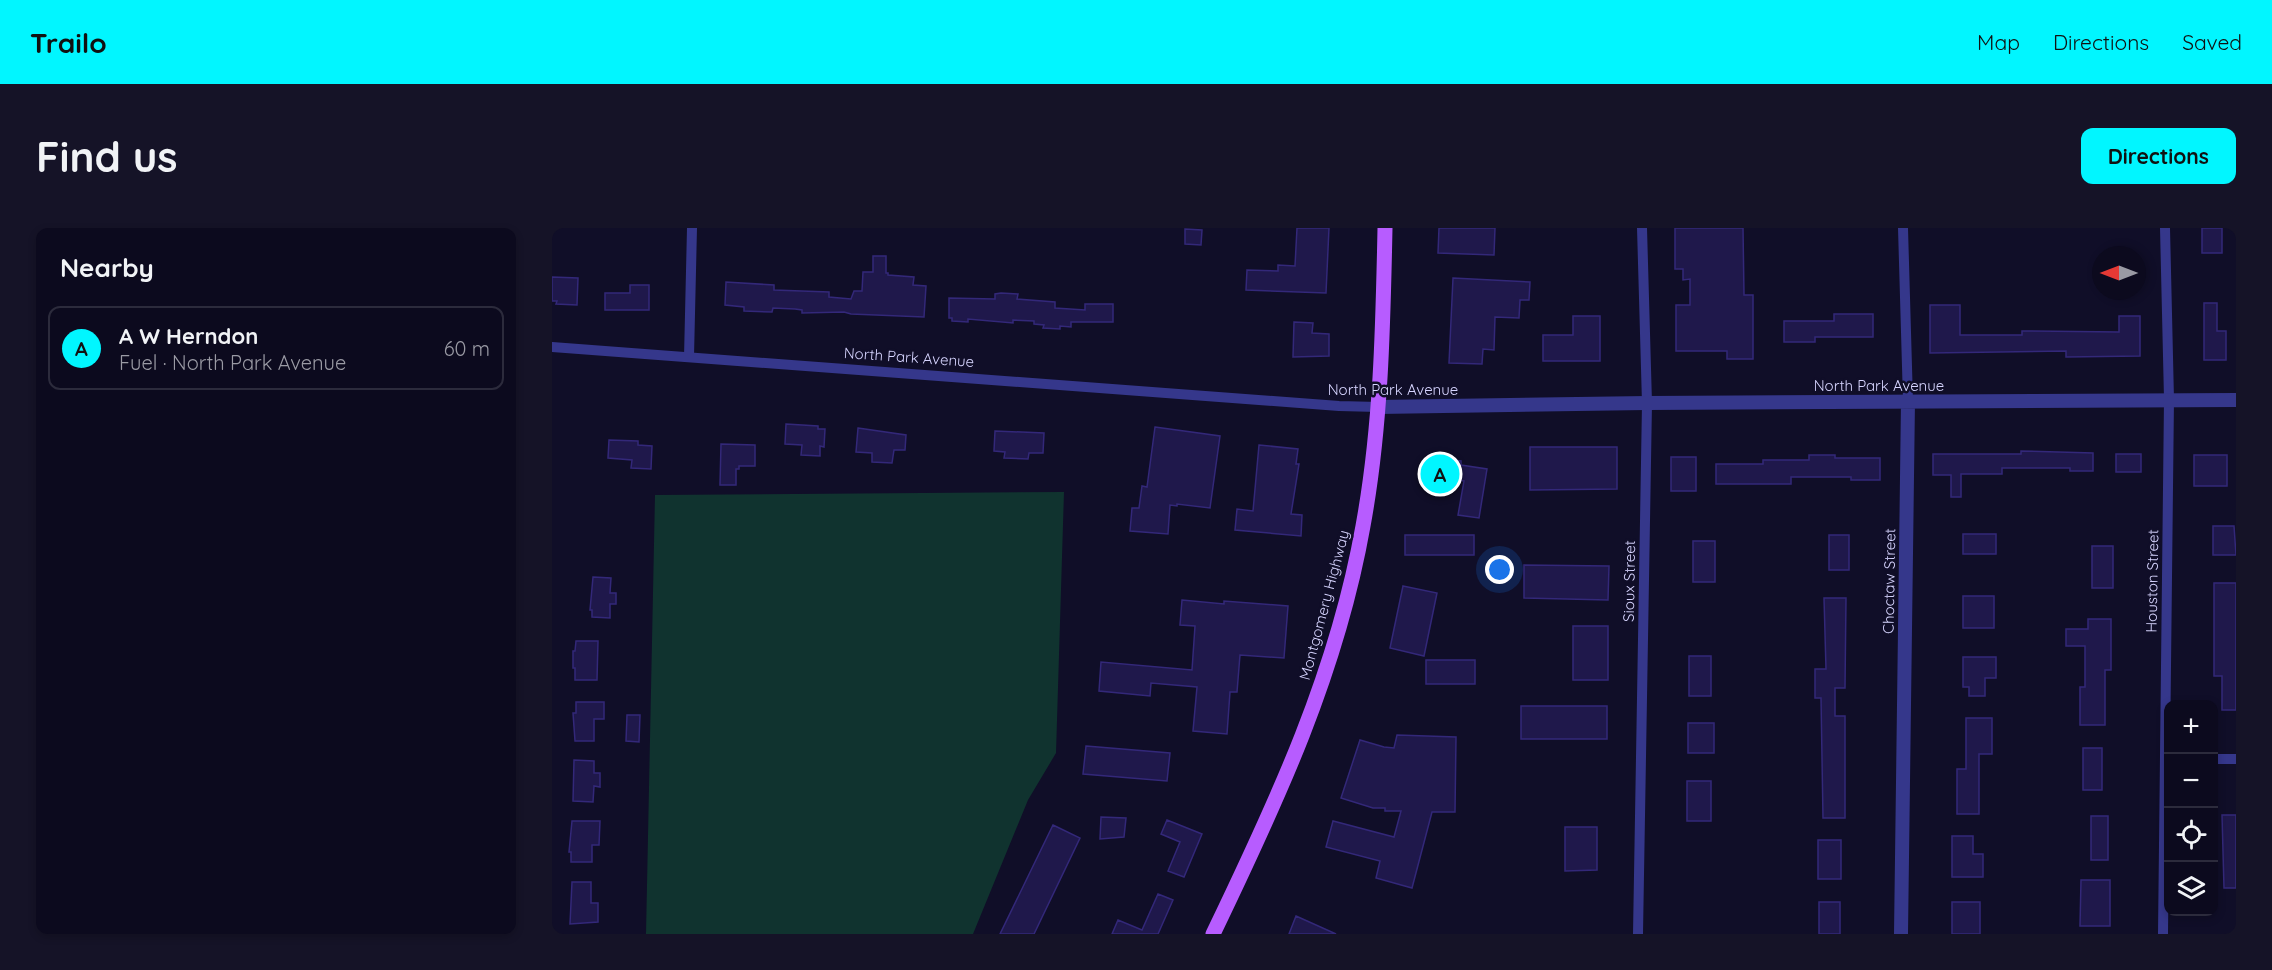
<!DOCTYPE html>
<html lang="en">
<head>
<meta charset="utf-8">
<style>
	:root { --surface:#0c0a1e; --page:#151327; --text:#f1f3f6; --muted:#9a9aa4; --line:#2c2b3c; --accent:#01f6ff }
	body { margin:0; font-family:Quicksand,sans-serif; background:var(--page); color:var(--text) }
	.controls { position:absolute; right:18px; bottom:18px; display:grid; overflow:hidden; border-radius:12px; box-shadow:0 3px 9px #0003 }
	.controls button { width:54px; height:54px; display:grid; place-items:center; padding:0; border:0; border-bottom:2px solid var(--line); background:var(--surface); color:var(--text); font:30px sans-serif }
	.compass { position:absolute; left:1540px; top:18px; width:54px; height:54px; border-radius:50%; background:var(--surface); box-shadow:0 3px 9px #0003; rotate:270deg }
	.you { position:absolute; left:948px; top:342px; width:21px; height:21px; margin:-15px; border:4px solid #fff; border-radius:50%; background:#1a73e8; box-shadow:0 0 0 9px #1a73e833 }
	.badge { display:grid; place-items:center; width:39px; height:39px; border-radius:50%; background:var(--accent); color:#111; font-size:20px; font-weight:700 }
	.pin { position:absolute; translate:-50% -50%; border:3px solid #fff; box-shadow:0 2px 6px #0006 }
	.list { margin:0; padding:0; list-style:none }
	h2 { display:flex; justify-content:space-between; align-items:center; height:78px; margin:0; padding:0 24px; font-size:26px }
	h2 small { font-size:20px; font-weight:400; color:var(--muted) }
	.list li { display:grid; grid-template-columns:39px 1fr auto; gap:18px; align-items:center; box-sizing:border-box; height:84px; margin:0 12px 12px; padding:0 12px; border:2px solid var(--line); border-radius:12px }
	.list b { display:block; font-size:22px; white-space:nowrap }
	.list p { margin:0; font-size:20px; white-space:nowrap; color:var(--muted) }
	.list em { font-size:20px; font-style:normal; color:var(--muted) }
	.icon { flex:none; width:33px; height:33px; fill:none; stroke:currentColor; stroke-width:2; stroke-linecap:round; stroke-linejoin:round }
	.map { position:relative; flex:none; width:1684px; height:706px; overflow:hidden; border-radius:12px }
	header { display:flex; align-items:center; gap:36px; box-sizing:border-box; height:84px; padding:0 30px; background:var(--accent); color:#111 }
	header strong { font-size:28px }
	nav { display:flex; gap:33px; margin-inline-start:auto; font-size:21px }
	.intro { display:flex; align-items:center; justify-content:space-between; box-sizing:border-box; height:144px; padding:0 36px }
	h1 { margin:0; font-size:42px }
	.button { padding:15px 27px; border-radius:12px; background:var(--accent); color:#111; font-size:21px; font-weight:700 }
	main { display:flex; gap:36px; padding:0 36px }
	aside { flex:1; background:var(--surface); border-radius:12px; box-shadow:0 3px 9px #0003 }
	.map>svg:first-child { display:block }
	.green { fill:#10332f }
	.building { fill:#1f184b; stroke:#332879; stroke-width:1.5 }
	.lines { fill:none; stroke-linecap:round; stroke-linejoin:round }
	.minor { stroke:#35378b; stroke-width:10 }
	.tertiary { stroke:#35378b; stroke-width:14 }
	.primary { stroke:#b75cff; stroke-width:15 }
	.labels { text-anchor:middle; dominant-baseline:central; stroke-width:5; stroke-linejoin:round; paint-order:stroke }
	.street-label { font-size:15px; fill:#d7d5ff; stroke:#100e28 }
</style>
</head>
<body>
<header>
<strong>Trailo</strong>
<nav><a>Map</a><a>Directions</a><a>Saved</a></nav>
</header>
<div class="intro"><h1>Find us</h1><a class="button">Directions</a></div>
<main>
<aside>
<h2>Nearby<small></small></h2>
<ul class="list">
<li><span class="badge">A</span><div><b>A W Herndon</b><p>Fuel · North Park Avenue</p></div><em>60 m</em></li>
</ul>
</aside>
<div class="map">
<svg width="1684" height="706" viewBox="0 0 1684 706">
	<rect width="100%" height="100%" fill="#100e28"/>
	<path class="green" d="M512,264L504,525L476,572L421,706H94L103,267Z"/>
	<path class="building" d="M745,0H777L774,65L694,62L695,42L726,43V37L743,38Z
		M887,0H943L942,27L886,25Z
		M1123,0H1191L1192,67H1201V131H1175V123H1124V77H1138V51L1131,52V41H1123Z
		M1650,0H1670V25H1650Z
		M633,1L650,2L649,17L633,16Z
		M321,28H334V45H336V47L362,49L361,57L374,58L372,89L299,86L292,84L250,85V82L243,81L221,80L220,84L192,83V79L173,77L174,54L222,57V62L277,64V69L299,71L302,63H310L311,44H321Z
		M0,49L26,50L25,77L4,76L5,73H0Z
		M901,50L978,54L977,72H968L967,90L943,89L942,122L931,121L930,136L897,135Z
		M78,57H97V82H53V65H78Z
		M449,65L466,66L465,71L503,74V80L533,82V76H561V94H519V99L508,98V101L491,100L492,97L482,96V93L461,92V95L416,91V94L400,93V90H397V70L443,71V66Z
		M1652,75H1665V103H1674V132H1652Z
		M1378,77H1408V107H1470V103L1567,104V88H1588V128L1514,129V123L1378,125Z
		M1282,86H1321V109H1263V114H1232V93H1282Z
		M1021,88H1048V133H991V107H1021Z
		M742,94L761,95L760,105L777,106V128L741,129Z
		M234,196L266,198V201H273L272,219L268,218V228L249,227L250,217L233,216Z
		M603,199L668,208L658,280L625,276V278L618,277L616,306L578,303L580,280H587L590,258L595,259Z
		M306,200L354,207L353,222H342L340,235L320,234V225L304,224Z
		M443,203L492,205L491,225H477L476,231L452,230L453,224L442,223Z
		M57,212L86,213V217L100,218L99,241L79,240L80,232L56,230Z
		M169,216L203,217V238H187V241H184V257H168Z
		M707,217L746,221L744,236H747L739,286L750,287L749,308L683,302L685,281L701,283Z
		M978,219H1065V261L978,262Z
		M1469,223L1541,225V243H1518V240H1450V246H1409V269H1399V247H1381V226H1469Z
		M1564,226H1589V244H1564Z
		M1257,227H1283V230H1328V252H1299V249H1239V256H1164V236H1211V232H1257Z
		M1642,227H1675V258H1642Z
		M876,229L909,233V237L935,241L927,290L906,287L912,253L873,248Z
		M1119,229H1144V263H1119Z
		M1661,298H1682L1684,327H1661Z
		M1411,306H1444V326H1411Z
		M853,307H922V327H853Z
		M1277,307H1297V342H1277Z
		M1141,313H1163V354H1141Z
		M1540,318H1561V360H1540Z
		M972,337L1057,338L1056,372L972,370Z
		M41,349L59,350L58,365H64V376H58V390L40,389V382H38Z
		M1662,355H1684V482H1670V448H1662Z
		M851,358L885,365L872,428L838,420Z
		M1411,368H1442V400H1411Z
		M1272,370H1294L1293,460H1283V488H1293V590H1271L1269,470H1263V441H1274Z
		M630,372L672,376V373L736,378L732,430L688,427L685,464H678L675,506L641,503L645,459L599,455L598,468L547,463L549,434L640,442L643,398L628,397Z
		M1536,391H1559V442H1553V497H1528V459H1533V418H1514V401H1536Z
		M1021,398H1056V452H1021Z
		M24,413H46L45,452H23V440H21V423H23Z
		M1137,428H1159V468H1137Z
		M1411,429H1444V450H1433V468H1417V459H1411Z
		M874,432H923V456H874Z
		M24,474H52V491H42V513H23L21,485H24Z
		M969,478H1055V511H969Z
		M75,487H88L87,514L74,513Z
		M1414,490H1440V526H1427V586H1405V541H1414Z
		M1136,495H1162V525H1136Z
		M845,507L904,509L903,584H880L860,660L824,650L828,633L774,619L781,593L842,609L849,583H833V580H821L789,570L808,512L832,519L842,520Z
		M534,518L618,525L615,553L531,546Z
		M1531,520H1550V562H1531Z
		M22,532L42,533V545H48V559L42,558L41,574L21,573Z
		M1135,553H1159V593H1135Z
		M1670,587H1684V660H1672Z
		M1539,588H1556V632H1539Z
		M549,589L574,590L572,609L548,611Z
		M615,592L650,606L632,649L616,643L628,614L609,606Z
		M20,593H48L47,617H40V634H19V624H17Z
		M501,597L528,610L482,706H448Z
		M1013,599H1045V642L1013,643Z
		M1400,608H1421V626H1431V649H1400Z
		M1266,612H1289V651H1266Z
		M1529,652H1558V698H1528Z
		M20,654H39V675H46V694L18,696Z
		M606,666L621,672L606,706H560L566,692L590,702Z
		M1267,674H1288V706H1267Z
		M1400,674H1428V706H1400Z
		M744,688L784,706H737Z"/>
	<g class="lines">
		<path class="minor" d="M1351,0L1356,173
			M0,119L787,178L826,179
			M137,129L140,0
			M1662,531H1684
			M1086,706L1095,175L1090,0
			M1611,706L1617,171L1613,0"/>
		<path class="tertiary" d="M826,179L1095,175L1684,172
			M1349,706L1356,173"/>
		<path class="primary" d="M661,706C725,573 785,445 811,298C829,200 831,100 833,0"/>
	</g>
	<g class="labels">
		<g class="street-label">
			<text transform="translate(357 129) rotate(4)">North Park Avenue</text>
			<text x="1327" y="157">North Park Avenue</text>
			<text x="841" y="161">North Park Avenue</text>
			<text transform="translate(1077 353) rotate(-89)">Sioux Street</text>
			<text transform="translate(1337 353) rotate(-89)">Choctaw Street</text>
			<text transform="translate(1600 353) rotate(-89)">Houston Street</text>
			<text transform="translate(772 377) rotate(-75)">Montgomery Highway</text>
		</g>
	</g>
</svg>
<div class="controls">
<button>+</button>
<button>−</button>
<button><svg class="icon" aria-label="locate" viewBox="0 0 24 24"><circle cx="12" cy="12" r="6"/><path d="M12 2v4M12 18v4M2 12h4M18 12h4"/></svg></button>
<button><svg class="icon" aria-label="layers" viewBox="0 0 24 24"><path d="M12 4l9 5-9 5-9-5zM3 14l9 5 9-5"/></svg></button>
</div>
<svg class="compass" viewBox="-18 -18 36 36"><path d="M0-13l5 13h-10z" fill="#e53935"/><path d="M0 13l5-13h-10z" fill="#9a9aa4"/></svg>
<div class="you"></div>
<div class="pin badge" style="left:888px;top:246px">A</div>
</div>
</main>
</body>
</html>
